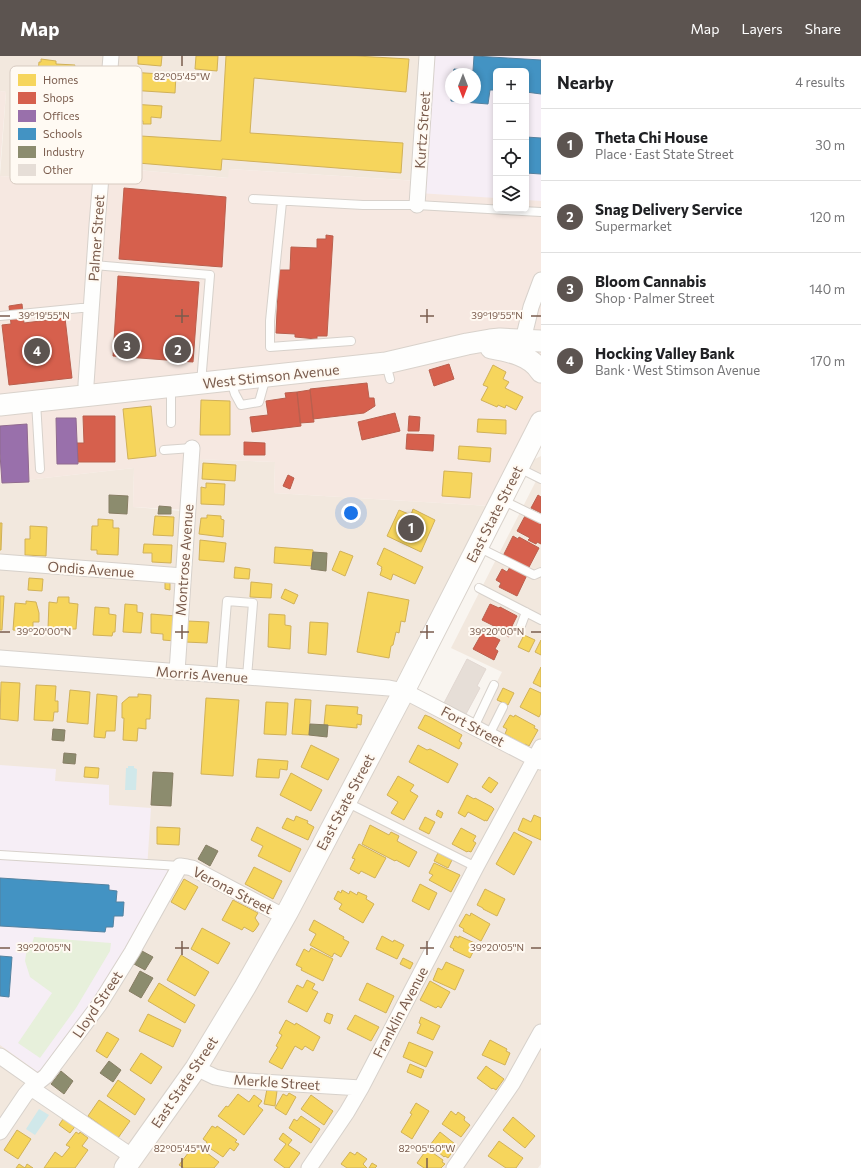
<!DOCTYPE html>
<html lang="en">
<head>
<meta charset="utf-8">
<style>
	:root { --surface:#fff; --page:#f2f2f2; --text:#202124; --muted:#757577; --line:#e0e0e0; --accent:#5c5450 }
	body { margin:0; font-family:Commissioner,sans-serif; background:var(--page); color:var(--text) }
	.controls { position:absolute; right:12px; top:12px; display:grid; overflow:hidden; border-radius:6px; box-shadow:0 2px 6px #0003 }
	.controls button { width:36px; height:36px; display:grid; place-items:center; padding:0; border:0; border-bottom:1px solid var(--line); background:var(--surface); color:var(--text); font:20px sans-serif }
	.compass { position:absolute; left:445px; top:12px; width:36px; height:36px; border-radius:50%; background:var(--surface); box-shadow:0 2px 6px #0003; rotate:180deg }
	.you { position:absolute; left:351px; top:457px; width:14px; height:14px; margin:-10px; border:3px solid #fff; border-radius:50%; background:#1a73e8; box-shadow:0 0 0 6px #1a73e833 }
	.badge { display:grid; place-items:center; width:26px; height:26px; border-radius:50%; background:var(--accent); color:#fff; font-size:13px; font-weight:700 }
	.pin { position:absolute; translate:-50% -50%; border:2px solid #fff; box-shadow:0 1px 4px #0006 }
	.list { margin:0; padding:0; list-style:none }
	h2 { display:flex; justify-content:space-between; align-items:center; height:52px; margin:0; padding:0 16px; font-size:17px }
	h2 small { font-size:13px; font-weight:400; color:var(--muted) }
	.list li { display:grid; grid-template-columns:26px 1fr auto; gap:12px; align-items:center; box-sizing:border-box; height:72px; padding:0 16px; border-top:1px solid var(--line) }
	.list b { display:block; font-size:15px; white-space:nowrap }
	.list p { margin:0; font-size:13px; white-space:nowrap; color:var(--muted) }
	.list em { font-size:13px; font-style:normal; color:var(--muted) }
	.icon { flex:none; width:22px; height:22px; fill:none; stroke:currentColor; stroke-width:2; stroke-linecap:round; stroke-linejoin:round }
	.map { position:relative; flex:none; width:541px; height:1112px; overflow:hidden }
	header { display:flex; align-items:center; gap:24px; box-sizing:border-box; height:56px; padding:0 20px; background:var(--accent); color:#fff }
	header strong { font-size:19px }
	nav { display:flex; gap:22px; margin-inline-start:auto; font-size:14px }
	main { display:flex }
	aside { flex:1; background:var(--surface) }
	.map>svg:first-child { display:block }
	.residential { fill:#f2e8de }
	.commercial { fill:#f6e8e1; fill-rule:evenodd }
	.education { fill:#f6eef6; fill-rule:evenodd }
	.green { fill:#e7f0db }
	.water { fill:#d0e8ea }
	.homes { fill:#f6d55c; stroke:#d1b158 }
	.shops { fill:#d6604d; stroke:#ba5f4d }
	.offices { fill:#9970ab; stroke:#906a8f }
	.schools { fill:#4393c3; stroke:#5482a0 }
	.industry { fill:#8c8c6e; stroke:#877e64 }
	.building { fill:#e6ded7; stroke:#e2d8d2 }
	.lines { fill:none; stroke-linecap:round; stroke-linejoin:round }
	.service-casing { stroke:#d7d1cb; stroke-width:10 }
	.minor-casing { stroke:#d7d1cb; stroke-width:17 }
	.secondary-casing { stroke:#d9d2cb; stroke-width:23 }
	.service { stroke:#fefefd; stroke-width:8 }
	.minor { stroke:#fefefd; stroke-width:15 }
	.secondary { stroke:#fefefd; stroke-width:21 }
	.ticks { fill:none; stroke:#7a5c4d; stroke-width:1.5 }
	.labels { text-anchor:middle; dominant-baseline:central; stroke-width:4; stroke-linejoin:round; paint-order:stroke }
	.street-label { font-size:14px; fill:#7a5c4d; stroke:#fffaf3 }
	.key { fill:#fffaf3; stroke:#d7cbc1; stroke-width:1 }
	.key-label { font-size:11px; fill:#7a5c4d }
	.ticks-label { font-size:10px; text-anchor:middle; fill:#7a5c4d; stroke:#fffaf3; stroke-width:4; stroke-linejoin:round; paint-order:stroke }
</style>
</head>
<body>
<header>
<strong>Map</strong>
<nav><a>Map</a><a>Layers</a><a>Share</a></nav>
</header>
<main>
<div class="map">
<svg width="541" height="1112" viewBox="0 0 541 1112">
	<rect width="100%" height="100%" fill="#f9f5f0"/>
	<path class="residential" d="M0,0H427L419,125L230,113L229,122L102,111L100,127L0,120L6,36L0,35Z
		M541,400V1108L538,1112H125L196,1012L404,635L474,671L502,616L451,592L536,425L532,421L518,411Z
		M197,403L275,406L274,437L490,450L250,912L119,1112H0V427L134,412L133,451L194,456Z"/>
	<path class="commercial" d="M427,0H517L541,2V385L490,450L274,437L275,406L191,403L187,454L133,451L134,412L0,427V120L100,127L102,111L228,122L229,113L418,125ZM496,15H526V153H496ZM451,18H475V42H451Z
		M0,35L6,36L0,111Z"/>
	<path class="education" d="M427,0H517L541,2V145L526,144V15H496V142L418,137ZM451,18H475V42H451Z
		M0,709L56,713L55,725L109,729V749L151,752L147,813H167L170,825L109,927L42,1019L0,989Z"/>
	<path class="green" d="M34,881L111,887L110,895L76,952L40,1002L18,987L52,937L30,921L25,905L26,898L32,888Z"/>
	<path class="water" d="M128,710H134V712L137,713L136,734H125L126,712H128Z
		M39,1053L49,1059L35,1079L26,1073Z"/>
	<path class="homes" d="M138,0H162L161,10L138,8Z
		M196,0H218L217,15L195,13Z
		M226,0H356L409,3L406,36L254,22L250,77L403,87L401,117L222,103L221,114L138,107L141,80L221,85Z
		M41,3L56,5V8L75,9L74,12L86,13L85,29L37,25L39,6H41Z
		M130,16L176,19L175,37L129,34Z
		M132,48L162,50L161,62L151,61V68H143V65L127,64L128,51H131Z
		M493,309L506,316L503,323L509,326L505,332L523,341L516,354L506,349L505,352L498,349L497,351L481,344L488,331L483,329Z
		M201,344L230,345V379H200Z
		M151,350L156,400L128,403L123,353Z
		M478,363L506,364V378L477,376Z
		M459,390L491,392L490,406L458,403Z
		M203,407L236,409L235,425L202,423Z
		M444,415L472,417L470,442L442,440Z
		M206,427L225,428L224,449L201,448V431L206,432Z
		M413,453L435,464L421,496L387,480L399,454L411,459Z
		M207,459L221,460V463L224,464L223,481L199,478L201,462H207Z
		M155,460L174,461L173,480L153,479Z
		M98,463L113,464V472H119L118,499L97,498V494H91L92,470H98Z
		M0,467H2L1,494H0Z
		M30,470L47,471L46,500L25,499V483H30Z
		M200,484L226,487L224,506L199,504Z
		M144,488L172,489L171,507L152,506V497H143Z
		M275,491L313,494L312,510L274,507Z
		M384,492L423,511L415,528L393,518L391,524L380,519L382,513H381L382,511L377,508Z
		M340,495L353,500L345,520L332,514Z
		M235,511L250,513L249,523L234,522Z
		M29,522L43,523L42,535L28,534Z
		M165,526L170,527V534L165,533Z
		M251,526L272,528L271,542L250,541Z
		M285,533L298,539L294,548L281,542Z
		M368,536L409,544L405,566L401,565L399,577L396,576L393,589L391,590L389,602L357,596Z
		M0,540H4L2,574H0Z
		M58,541H69V547L78,548L76,573H70V577L53,575V572H48L49,546L57,547Z
		M26,545L36,546L39,557V566H33V576L13,574L15,547L26,548Z
		M125,548L137,549V556L143,557L141,577L123,576Z
		M95,551L109,552V558L116,559L115,576H113L112,580L93,579Z
		M151,558L176,560L175,585L163,584V578L151,577Z
		M269,558L285,559V569L291,570L290,593L268,591Z
		M187,565L209,566L207,587L185,586Z
		M310,566L328,567L326,599L308,597Z
		M524,579L535,584L529,596L518,591Z
		M541,584V599L535,596Z
		M541,611V631L533,627Z
		M1,626L20,627L18,665L0,663Z
		M36,629L56,630L55,645H58V656H54L53,665L34,664Z
		M503,632L514,637L508,649L497,644Z
		M530,632L541,637V657L539,661L520,651Z
		M70,634L90,636L88,668L67,666Z
		M97,638L117,640L115,675H106L105,682L94,681Z
		M138,638L151,639L150,663H146V673L138,672L137,685L123,684L124,662H122V647L129,641H138Z
		M206,642L239,644L233,720L201,718Z
		M295,643L311,644L309,679L292,678Z
		M266,646L288,647L286,679L264,678Z
		M326,649L358,651L357,658L362,659L361,669L357,668V672L324,669Z
		M425,659L430,661L462,679L459,685L462,687L459,693L418,672Z
		M510,659L514,661L515,659L535,670L534,672L538,674L529,690L525,688V689L505,678L507,673L503,671Z
		M311,689L339,703L328,724L301,711Z
		M418,689L427,694L430,693L458,708L448,727L409,706Z
		M258,703L288,705L287,714L280,713L279,722L256,721Z
		M85,711L99,712L98,722L84,721Z
		M291,717L322,734L311,755L280,739Z
		M398,720L414,729L410,735L418,740L404,764L391,757L398,746L387,739Z
		M489,721L498,727L491,737L482,731Z
		M467,739L474,743L475,742L492,751L494,753L487,765L485,764V765L468,756L465,761L458,757Z
		M438,754L443,757L441,762L436,759Z
		M534,759L541,762V784L518,774L523,762L531,766Z
		M296,760L308,765L307,767L314,771L308,784L282,772L287,762L294,765Z
		M425,761L435,766L429,778L419,773Z
		M370,769L389,779L391,776L399,780L397,785L417,796L409,811L396,804L395,805L362,788Z
		M157,771L180,772L179,789L157,788Z
		M257,771L301,793L290,816L258,800L263,790L251,784Z
		M461,772L476,780L473,785L476,787L471,796L468,795L467,796L452,788Z
		M514,776L532,786L514,819L496,808Z
		M359,788L386,802L375,822L361,815L359,818L350,813L355,803L352,802Z
		M438,797L452,804L448,812L434,805Z
		M434,807L460,819L451,836L429,824L433,819L429,817Z
		M254,811L282,825L273,843L245,828Z
		M184,823L198,831L185,854L171,846Z
		M420,828L437,837L429,854L412,845Z
		M485,833L505,843L497,860L483,853V852L477,849Z
		M342,834L349,838L350,835L357,839L358,836L367,840L366,843L374,848L363,867L339,853L342,848L334,843L338,835L341,837Z
		M233,844L258,857L255,862L259,868L255,874L253,876L244,871L242,874L222,864Z
		M471,857L490,868L481,885L463,875L464,873L459,870L466,858L470,860Z
		M314,864L344,881L343,883L349,886L341,901L334,897L332,901L310,889L316,878L309,874Z
		M202,872L230,887L218,908L191,893Z
		M382,880L393,886L394,884L404,889L397,903L376,893Z
		M455,880L459,882V880L477,888L470,902L453,894L454,893L450,891Z
		M311,892L333,903L323,925L301,914L302,912L296,909L304,893L309,896Z
		M181,899L209,916L195,940L167,924Z
		M403,902L413,907L410,913L400,908Z
		M446,906L464,914L455,934L433,924L438,912L442,914Z
		M307,924L315,928L312,933L318,936L307,956L288,946L297,929L303,932Z
		M430,925L450,936L441,952L438,950L436,952L420,944Z
		M159,927L195,949L185,967L148,945Z
		M367,927L394,940L386,957L359,944Z
		M327,957L333,959L330,968L324,965Z
		M148,958L181,974L173,991L139,975Z
		M355,959L379,971L371,985L347,973Z
		M421,961L440,970L433,984L417,977L421,968L419,967Z
		M286,964L295,969L296,967L320,981L313,995L305,990L302,994L295,990L282,1013L269,1006L278,991L276,990L282,979L279,977Z
		M107,976L119,983L107,1002L96,995Z
		M490,984L507,993L506,995L510,997L505,1009L482,999Z
		M409,986L433,996L426,1011L403,1001Z
		M141,997L162,1011L151,1028L130,1014Z
		M410,1008L424,1014L421,1022L407,1016Z
		M486,1010L504,1023L496,1034L493,1032L492,1033L477,1022Z
		M118,1024L145,1043L135,1059L107,1040Z
		M267,1033L277,1035L275,1050L264,1048Z
		M289,1037L296,1041L286,1059L275,1052L283,1038L287,1040Z
		M238,1038L249,1046L254,1039L262,1045L258,1050L263,1054L244,1079L218,1060L226,1050L228,1051Z
		M311,1039L333,1055L324,1069L301,1053Z
		M99,1044L130,1065L118,1082L88,1060Z
		M416,1047L429,1055L412,1083L401,1076L412,1058L410,1057Z
		M451,1055L456,1059L458,1056L465,1061L464,1064L470,1069L461,1081L442,1068Z
		M65,1060L77,1068L70,1077L59,1069Z
		M301,1060L320,1073L311,1087L289,1072L294,1063L297,1065Z
		M513,1061L535,1080L525,1092L503,1074Z
		M212,1070L216,1072L217,1070L237,1084L235,1086L239,1088L234,1095L230,1092L223,1101L205,1089L207,1086L203,1083Z
		M17,1074L31,1083L18,1103L4,1094Z
		M76,1076L79,1078L80,1076L88,1082L82,1090L88,1094L75,1112H44L55,1096L62,1101L70,1091L66,1089Z
		M440,1076L455,1088L453,1089L456,1091L448,1102L445,1100L444,1101L430,1089Z
		M283,1077L292,1084L288,1089L300,1097L289,1112H285L274,1104L286,1088L279,1083Z
		M499,1085L523,1102L516,1112H506L488,1100Z
		M195,1088L219,1106L214,1112H184L179,1109Z
		M427,1093L443,1104L442,1106L445,1108L441,1112H424L417,1107Z
		M350,1096L355,1099L357,1096L367,1103L363,1108L367,1112H347L341,1108Z
		M372,1107L377,1110L375,1112H369Z
		M19,1108L25,1112L27,1108L33,1112H16Z"/>
	<path class="shops" d="M124,132L226,141L222,211L119,203Z
		M326,179L333,180L327,280H317V283L295,281V278L276,277L279,214H290L291,191L317,192V183H326Z
		M118,220L199,226L193,306L113,300Z
		M22,248L24,267L65,262L72,322L9,329L2,269L11,268L9,250Z
		M449,308L454,323L434,330L429,314Z
		M367,327L369,342H374L375,350L364,357L313,363L310,333Z
		M310,334L314,366L300,367L297,336Z
		M297,336L301,370L252,376L250,361L268,359L266,345L286,342L285,337Z
		M395,357L400,375L362,384L358,366Z
		M83,360H115V406H78L77,387H84Z
		M409,360L420,361L419,375H408Z
		M407,378L434,379L433,395L406,393Z
		M244,386L265,387V399H244Z
		M288,419L294,422L290,433L283,430Z
		M538,439L541,441V457L531,452Z
		M525,460L534,464L535,463L541,466V488L537,486L536,488L528,484L530,482L517,475Z
		M513,480L518,483L519,481L539,492L528,513L503,500Z
		M510,511L527,519L517,540L499,531L501,527L496,524L502,513L507,516Z
		M490,548L499,552L500,551L517,560L512,570L514,571L509,581L503,577L504,575L482,564Z
		M482,577L489,580L490,579L500,584L495,593L498,595L494,604L473,593Z"/>
	<path class="offices" d="M56,362H76L78,408H57Z
		M27,368L29,426L2,427L0,398V370Z"/>
	<path class="schools" d="M474,0L541,4V38L526,36V15H496V34H490L488,48L451,45V42H475V18H453L454,13L473,15Z
		M526,81L541,82V118L526,117Z
		M0,822L109,829V834L117,835L116,846H124L123,860H114L113,871H106L105,876L0,870Z
		M0,900L12,901L9,941L0,940Z"/>
	<path class="industry" d="M109,439L128,440L127,458L109,457Z
		M159,450L171,451V458H158Z
		M313,496L327,497L326,515L311,513Z
		M310,668L328,669L327,681L309,679Z
		M53,673L65,674L64,685L52,684Z
		M64,697L76,698L75,708L63,707Z
		M153,716L173,717L171,750L151,749Z
		M206,789L218,795L210,810L198,803Z
		M142,895L153,901L145,914L134,908Z
		M140,915L153,922L141,942L129,935Z
		M109,1005L121,1014L113,1026L100,1017Z
		M61,1015L73,1025L64,1038L51,1028Z"/>
	<path class="building" d="M467,603L486,613L477,630L480,632L466,658L444,647Z"/>
	<g class="lines">
		<g class="service-casing">
			<path id="service" d="M24,32L108,39
				M22,61L105,68
				M253,143L363,149H417L541,156
				M282,146L270,265V291L351,285
				M94,209L210,219L201,327
				M0,260L81,252H91
				M386,308L390,323
				M231,325L235,338L241,349L259,346L266,321
				M36,346L40,413
				M171,367V331
				M164,394L192,392
				M519,412L541,423
				M502,444L541,463
				M478,491L534,519L541,516
				M479,532L541,564
				M519,575L526,556
				M221,619L227,545L253,547L247,621
				M474,671L494,629
				M489,679L503,651
				M346,746L476,811
				M0,799L180,810"/>
		</g>
		<g class="minor-casing">
			<path id="minor" d="M417,149L427,0
				M523,284L531,251L541,224
				M87,339L86,328L97,169L111,0
				M0,506L183,520
				M0,602L389,632L404,635L541,706
				M177,616L192,392
				M0,1000L37,1026
				M196,1012L215,1021L230,1024L361,1032
				M31,1032L133,1101
				M0,1076L25,1039L31,1032L46,1020L99,949L132,896L180,810L187,811L192,812L285,861
				M309,1112L347,1056L361,1032L476,811L541,691
				M454,1112L512,1028L541,976"/>
		</g>
		<g class="secondary-casing">
			<path id="secondary" d="M491,292C508,295 531,299 541,316
				M0,349L386,307L467,288L490,284L500,283L541,285
				M125,1112L196,1012L245,931L288,855L404,635L541,366"/>
		</g>
		<use href="#service" class="service"/>
		<use href="#minor" class="minor"/>
		<use href="#secondary" class="secondary"/>
	</g>
	<path class="ticks" d="M182,0V10M182,253V267M427,253V267M0,260H10M175,260H189M420,260H434M531,260H541M182,569V583M427,569V583M0,576H10M175,576H189M420,576H434M531,576H541M182,885V899M427,885V899M0,892H10M175,892H189M420,892H434M531,892H541M182,1102V1112M427,1102V1112"/>
	<g class="labels">
		<g class="street-label">
			<text transform="translate(422 74) rotate(-86)">Kurtz Street</text>
			<text transform="translate(96 182) rotate(-86)">Palmer Street</text>
			<text transform="translate(271 320) rotate(-6)">West Stimson Avenue</text>
			<text transform="translate(494 458) rotate(-63)">East State Street</text>
			<text transform="translate(184 504) rotate(-86)">Montrose Avenue</text>
			<text transform="translate(91 513) rotate(4)">Ondis Avenue</text>
			<text transform="translate(202 618) rotate(4)">Morris Avenue</text>
			<text transform="translate(473 670) rotate(28)">Fort Street</text>
			<text transform="translate(345 746) rotate(-62)">East State Street</text>
			<text transform="translate(233 834) rotate(27)">Verona Street</text>
			<text transform="translate(97 948) rotate(-56)">Lloyd Street</text>
			<text transform="translate(400 956) rotate(-62)">Franklin Avenue</text>
			<text transform="translate(184 1026) rotate(-56)">East State Street</text>
			<text transform="translate(277 1026) rotate(4)">Merkle Street</text>
		</g>
	</g>
	<rect x="10" y="10" width="132" height="118" rx="6" class="key"/>
	<rect x="18" y="18" width="18" height="12" fill="#f6d55c"/>
	<rect x="18" y="36" width="18" height="12" fill="#d6604d"/>
	<rect x="18" y="54" width="18" height="12" fill="#9970ab"/>
	<rect x="18" y="72" width="18" height="12" fill="#4393c3"/>
	<rect x="18" y="90" width="18" height="12" fill="#8c8c6e"/>
	<rect x="18" y="108" width="18" height="12" fill="#e6ded7"/>
	<g class="key-label">
		<text x="43" y="28">Homes</text>
		<text x="43" y="46">Shops</text>
		<text x="43" y="64">Offices</text>
		<text x="43" y="82">Schools</text>
		<text x="43" y="100">Industry</text>
		<text x="43" y="118">Other</text>
	</g>
	<g class="ticks-label">
		<text x="182" y="24">82°05'45"W</text>
		<text x="497" y="263">39°19'55"N</text>
		<text x="44" y="263">39°19'55"N</text>
		<text x="44" y="579">39°20'00"N</text>
		<text x="497" y="579">39°20'00"N</text>
		<text x="44" y="895">39°20'05"N</text>
		<text x="497" y="895">39°20'05"N</text>
		<text x="182" y="1096">82°05'45"W</text>
		<text x="427" y="1096">82°05'50"W</text>
	</g>
</svg>
<div class="controls">
<button>+</button>
<button>−</button>
<button><svg class="icon" aria-label="locate" viewBox="0 0 24 24"><circle cx="12" cy="12" r="6"/><path d="M12 2v4M12 18v4M2 12h4M18 12h4"/></svg></button>
<button><svg class="icon" aria-label="layers" viewBox="0 0 24 24"><path d="M12 4l9 5-9 5-9-5zM3 14l9 5 9-5"/></svg></button>
</div>
<svg class="compass" viewBox="-18 -18 36 36"><path d="M0-13l5 13h-10z" fill="#e53935"/><path d="M0 13l5-13h-10z" fill="#757577"/></svg>
<div class="you"></div>
<div class="pin badge" style="left:411px;top:472px">1</div>
<div class="pin badge" style="left:178px;top:294px">2</div>
<div class="pin badge" style="left:127px;top:290px">3</div>
<div class="pin badge" style="left:37px;top:295px">4</div>
</div>
<aside>
<h2>Nearby<small>4 results</small></h2>
<ul class="list">
<li><span class="badge">1</span><div><b>Theta Chi House</b><p>Place · East State Street</p></div><em>30 m</em></li>
<li><span class="badge">2</span><div><b>Snag Delivery Service</b><p>Supermarket</p></div><em>120 m</em></li>
<li><span class="badge">3</span><div><b>Bloom Cannabis</b><p>Shop · Palmer Street</p></div><em>140 m</em></li>
<li><span class="badge">4</span><div><b>Hocking Valley Bank</b><p>Bank · West Stimson Avenue</p></div><em>170 m</em></li>
</ul>
</aside>
</main>
</body>
</html>
